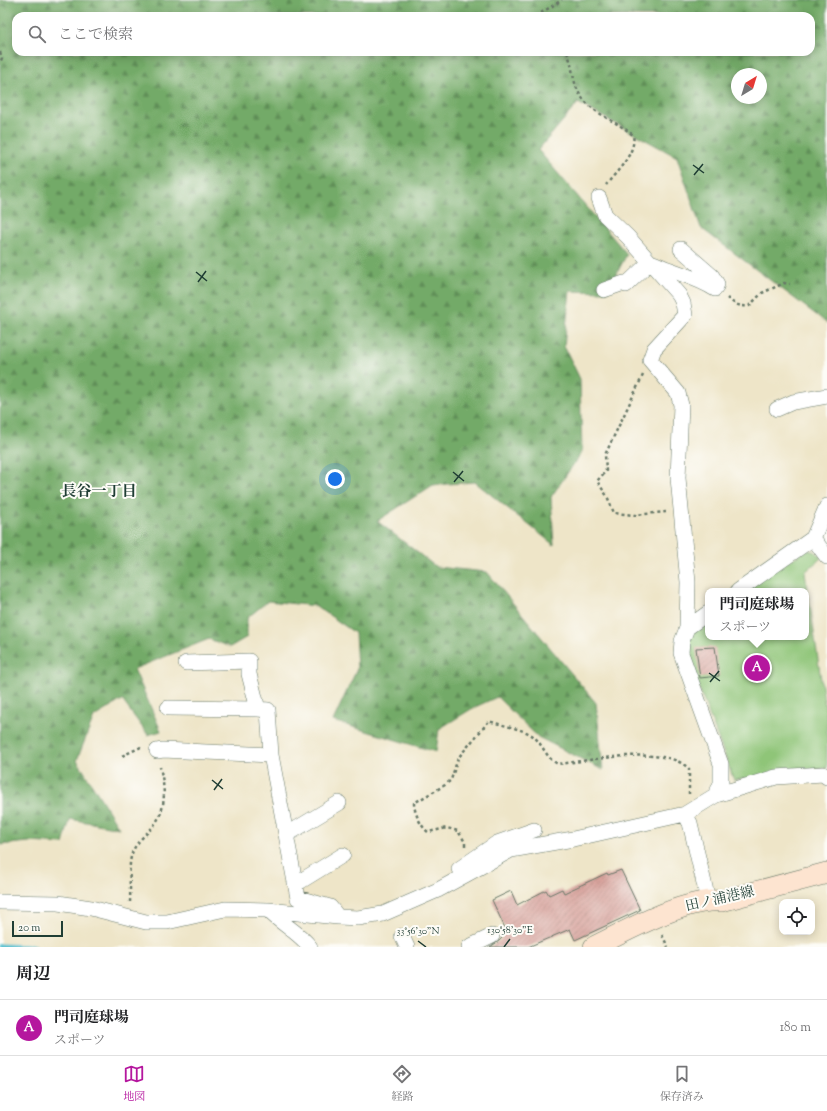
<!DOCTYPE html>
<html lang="ja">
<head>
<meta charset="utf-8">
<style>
	:root { --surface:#fff; --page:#f6f6f6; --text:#202124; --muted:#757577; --line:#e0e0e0; --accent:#b5179e }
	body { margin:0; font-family:"Sorts Mill Goudy","Noto Serif JP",serif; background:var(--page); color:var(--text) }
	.controls { position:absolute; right:12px; bottom:12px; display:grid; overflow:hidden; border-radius:8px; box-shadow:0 2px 10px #0003 }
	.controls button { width:36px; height:36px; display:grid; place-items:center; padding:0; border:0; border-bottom:1px solid var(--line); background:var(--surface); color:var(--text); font:20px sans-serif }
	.compass { position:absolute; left:731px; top:68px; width:36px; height:36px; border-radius:50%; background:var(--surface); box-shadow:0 2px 10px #0003; rotate:38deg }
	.scale { position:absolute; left:12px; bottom:10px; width:51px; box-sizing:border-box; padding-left:4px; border:2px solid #1f3d34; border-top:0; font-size:11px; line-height:14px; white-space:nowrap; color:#1f3d34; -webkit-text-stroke:3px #fdfcf7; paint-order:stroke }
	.you { position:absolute; left:335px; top:479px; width:14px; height:14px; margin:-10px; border:3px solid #fff; border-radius:50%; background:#1a73e8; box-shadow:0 0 0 6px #1a73e833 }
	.badge { display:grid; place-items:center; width:26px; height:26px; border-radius:50%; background:var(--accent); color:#fff; font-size:13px; font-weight:700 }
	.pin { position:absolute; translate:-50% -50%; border:2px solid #fff; box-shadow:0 1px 4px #0006 }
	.popup { position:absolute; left:705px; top:588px; width:104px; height:52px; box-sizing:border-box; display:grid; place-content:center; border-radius:8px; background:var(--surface); filter:drop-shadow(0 1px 3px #0005); font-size:13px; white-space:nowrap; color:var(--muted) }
	.popup b { font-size:15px; color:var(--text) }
	.popup::after { content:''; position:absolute; left:50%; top:100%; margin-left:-8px; border:8px solid transparent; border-top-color:var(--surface) }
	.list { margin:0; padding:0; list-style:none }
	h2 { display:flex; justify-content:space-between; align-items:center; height:52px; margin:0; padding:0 16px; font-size:17px }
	h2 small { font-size:13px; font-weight:400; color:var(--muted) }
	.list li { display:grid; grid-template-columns:26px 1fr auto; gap:12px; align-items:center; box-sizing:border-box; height:56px; padding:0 16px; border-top:1px solid var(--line) }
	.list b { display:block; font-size:15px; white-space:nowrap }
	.list p { margin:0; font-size:13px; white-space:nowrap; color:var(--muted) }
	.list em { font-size:13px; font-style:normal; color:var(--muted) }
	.icon { flex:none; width:22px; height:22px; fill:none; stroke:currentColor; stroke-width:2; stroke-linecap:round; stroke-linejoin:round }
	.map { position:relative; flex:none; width:827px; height:947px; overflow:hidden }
	.search { position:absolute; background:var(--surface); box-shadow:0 2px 10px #0003; left:12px; right:12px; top:12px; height:44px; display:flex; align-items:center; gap:10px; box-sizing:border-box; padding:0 14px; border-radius:12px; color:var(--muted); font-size:15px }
	.sheet { height:108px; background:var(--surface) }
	nav { display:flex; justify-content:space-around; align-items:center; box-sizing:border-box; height:56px; border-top:1px solid var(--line); background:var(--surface); font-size:11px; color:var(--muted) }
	nav a { display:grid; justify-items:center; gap:2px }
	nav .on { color:var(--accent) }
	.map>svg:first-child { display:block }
	.forest { fill:url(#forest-firs); stroke:#49744e; fill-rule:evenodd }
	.park { fill:#8fc578; stroke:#578156 }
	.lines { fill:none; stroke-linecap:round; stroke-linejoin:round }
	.stream { stroke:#56c1d1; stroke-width:5 }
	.building { fill:url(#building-hatch) }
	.minor-casing { stroke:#677868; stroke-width:16 }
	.secondary-casing { stroke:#677868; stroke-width:22 }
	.path { stroke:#677868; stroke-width:2.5; stroke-dasharray:3 3; stroke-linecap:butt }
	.minor { stroke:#fff; stroke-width:15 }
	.secondary { stroke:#fde4d0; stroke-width:21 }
	.ticks { fill:none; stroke:#1f3d34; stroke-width:1.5 }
	.labels { text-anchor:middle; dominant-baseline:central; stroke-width:4; stroke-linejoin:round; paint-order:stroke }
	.street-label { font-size:14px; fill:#1f3d34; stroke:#fdfcf7 }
	.neighbourhood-label { font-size:15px; font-weight:bold; fill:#1f3d34; stroke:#fdfcf7 }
	.ticks-label { font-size:10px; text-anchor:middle; fill:#1f3d34; stroke:#fdfcf7; stroke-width:4; stroke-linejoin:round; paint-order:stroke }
</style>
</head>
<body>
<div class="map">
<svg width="827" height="947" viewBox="0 0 827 947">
	<defs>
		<pattern id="forest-firs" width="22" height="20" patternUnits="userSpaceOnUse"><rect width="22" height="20" fill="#73aa68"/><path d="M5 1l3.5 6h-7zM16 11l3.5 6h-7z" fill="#5e8c56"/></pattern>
		<pattern id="building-hatch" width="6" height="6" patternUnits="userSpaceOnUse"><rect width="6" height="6" fill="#d7a09a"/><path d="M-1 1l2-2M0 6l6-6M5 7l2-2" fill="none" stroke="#ae847e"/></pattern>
	</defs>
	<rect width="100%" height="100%" fill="#fdfcf7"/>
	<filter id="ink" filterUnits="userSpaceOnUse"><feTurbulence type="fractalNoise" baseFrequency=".025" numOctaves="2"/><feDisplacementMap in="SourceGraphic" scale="8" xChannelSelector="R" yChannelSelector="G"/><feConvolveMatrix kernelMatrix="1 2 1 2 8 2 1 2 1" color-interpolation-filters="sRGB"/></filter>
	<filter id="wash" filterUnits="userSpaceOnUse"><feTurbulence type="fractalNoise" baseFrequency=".012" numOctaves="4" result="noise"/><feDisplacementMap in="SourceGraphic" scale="16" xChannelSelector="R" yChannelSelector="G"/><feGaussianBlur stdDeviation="0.9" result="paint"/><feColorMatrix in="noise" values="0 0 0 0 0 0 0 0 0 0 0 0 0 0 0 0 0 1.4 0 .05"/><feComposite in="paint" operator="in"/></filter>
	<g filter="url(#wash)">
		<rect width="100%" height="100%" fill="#eee5c8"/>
		<path class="forest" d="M0,0H827V323L701,228L677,157L578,103L538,150L627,254L607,292L570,291L564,346L580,379L582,452L551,497L554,545L475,482L433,485L377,521L436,567L487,572L596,703L603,770L538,737L497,697L473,708L439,729L436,752L333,721L357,669L355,633L316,606L268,601L247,618V637L230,647L209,639L134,669L161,731L148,735L122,700L94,717L77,760L119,828L70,819L63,844L29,842L0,845ZM16,16H811V52H16ZM737,74H761V98H737Z"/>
		<path class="park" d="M807,550L816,552L821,558L805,572L827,720V768L734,780L699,688L688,649L691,631L708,616V637H806V591H738Z"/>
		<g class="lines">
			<path class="stream" d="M0,946L34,947"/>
		</g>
		<g id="blocks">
			<path class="building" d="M715,647L719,676L700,678L696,648Z
				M621,870L640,910L575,940L570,929L528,947H490L499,941L502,938L499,931L505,928L492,900L511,891L517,905L546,890L549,895L562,889L564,893L607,873L608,875Z"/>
		</g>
	</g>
	<g filter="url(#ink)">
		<use href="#blocks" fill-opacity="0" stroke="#677868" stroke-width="1"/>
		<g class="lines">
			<g class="minor-casing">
				<path id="minor" d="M599,198L605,215L628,237L679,295L683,303L685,315L654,349L650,360L678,393L681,405L678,478L688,582L687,628L682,641L681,653L721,764V783L716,795
					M604,290L624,283L626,285L650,262C658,264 663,268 671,270C687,276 701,280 715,289L717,284L712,276L681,249
					M777,409L793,402L827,396
					M813,538L827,557
					M738,591L813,538L827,506
					M687,628L708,613
					M186,663L249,661V674L258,709L268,710L271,755L298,898L330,907L338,917
					M168,708L258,709
					M157,751L163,750L271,755
					M685,814L690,823L708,900
					M286,835L339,803
					M459,869L497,843L534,830
					M296,884L343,855
					M0,902L58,903L91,908L146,922H167L225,909L268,910L338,917L358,918L383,914L438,890L511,850L573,839L685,814L716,795L776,777L823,774L827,777
					M268,910C281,924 299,932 310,947
					M402,936L407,947
					M469,947L492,936"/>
			</g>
			<g class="secondary-casing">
				<path id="secondary" d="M594,947C626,931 686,898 721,901L827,873"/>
			</g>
			<path class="path" d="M536,16L562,0
				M0,52L2,58L0,63
				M567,52C573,65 572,80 579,93C590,113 617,121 633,135C637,153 616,172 606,185
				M727,298C734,304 740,307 749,306L762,293L784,283L790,284
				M643,375L605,455L606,471L597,481L607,496L614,513L634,515L666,512
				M122,756L143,746
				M465,846V842L458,831L447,828L428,832C421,827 414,812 414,803L445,785L451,780L458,758L489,721C500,725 524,729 533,736C543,744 546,759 558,764C589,761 667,744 689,769V794
				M130,902C131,888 127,863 133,851C136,843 144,836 150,830C168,811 165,789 160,767
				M662,935L668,947"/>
			<use href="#minor" class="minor"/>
			<use href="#secondary" class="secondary"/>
		</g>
	</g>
	<path class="ticks" d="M693,165L704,173M694,175L703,164M196,272L207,281M198,282L206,271M453,472L464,481M454,482L463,471M709,673L720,681M710,682L719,671M212,780L223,789M214,790L222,779M418,941L426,947M504,947L510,939"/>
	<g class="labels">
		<g class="street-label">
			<text transform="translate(720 900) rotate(-13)">田ノ浦港線</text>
		</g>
		<g class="neighbourhood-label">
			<text x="99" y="492">長谷一丁目</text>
		</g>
	</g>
	<g class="ticks-label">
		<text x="510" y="933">130°58'30"E</text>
		<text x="418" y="934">33°56'30"N</text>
	</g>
</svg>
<div class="controls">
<button><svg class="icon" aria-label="locate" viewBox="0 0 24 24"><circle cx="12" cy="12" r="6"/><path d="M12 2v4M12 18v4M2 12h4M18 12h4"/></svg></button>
</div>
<svg class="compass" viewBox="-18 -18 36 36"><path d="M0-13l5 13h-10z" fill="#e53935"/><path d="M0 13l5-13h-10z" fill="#757577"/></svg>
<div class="scale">20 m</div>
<div class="you"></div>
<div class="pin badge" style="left:757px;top:668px">A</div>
<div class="popup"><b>門司庭球場</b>スポーツ</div>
<div class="search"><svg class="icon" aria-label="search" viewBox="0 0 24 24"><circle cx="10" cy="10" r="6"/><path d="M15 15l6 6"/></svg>ここで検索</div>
</div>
<section class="sheet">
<h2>周辺<small></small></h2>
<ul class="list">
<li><span class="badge">A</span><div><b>門司庭球場</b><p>スポーツ</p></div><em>180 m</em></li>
</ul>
</section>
<nav>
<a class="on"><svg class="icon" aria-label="map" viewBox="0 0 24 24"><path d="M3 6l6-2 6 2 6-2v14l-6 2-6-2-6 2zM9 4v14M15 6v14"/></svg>地図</a>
<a><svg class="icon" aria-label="directions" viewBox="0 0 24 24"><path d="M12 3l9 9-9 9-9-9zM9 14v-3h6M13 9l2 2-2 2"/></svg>経路</a>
<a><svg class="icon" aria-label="saved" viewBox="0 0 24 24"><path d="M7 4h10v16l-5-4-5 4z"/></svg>保存済み</a>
</nav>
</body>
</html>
